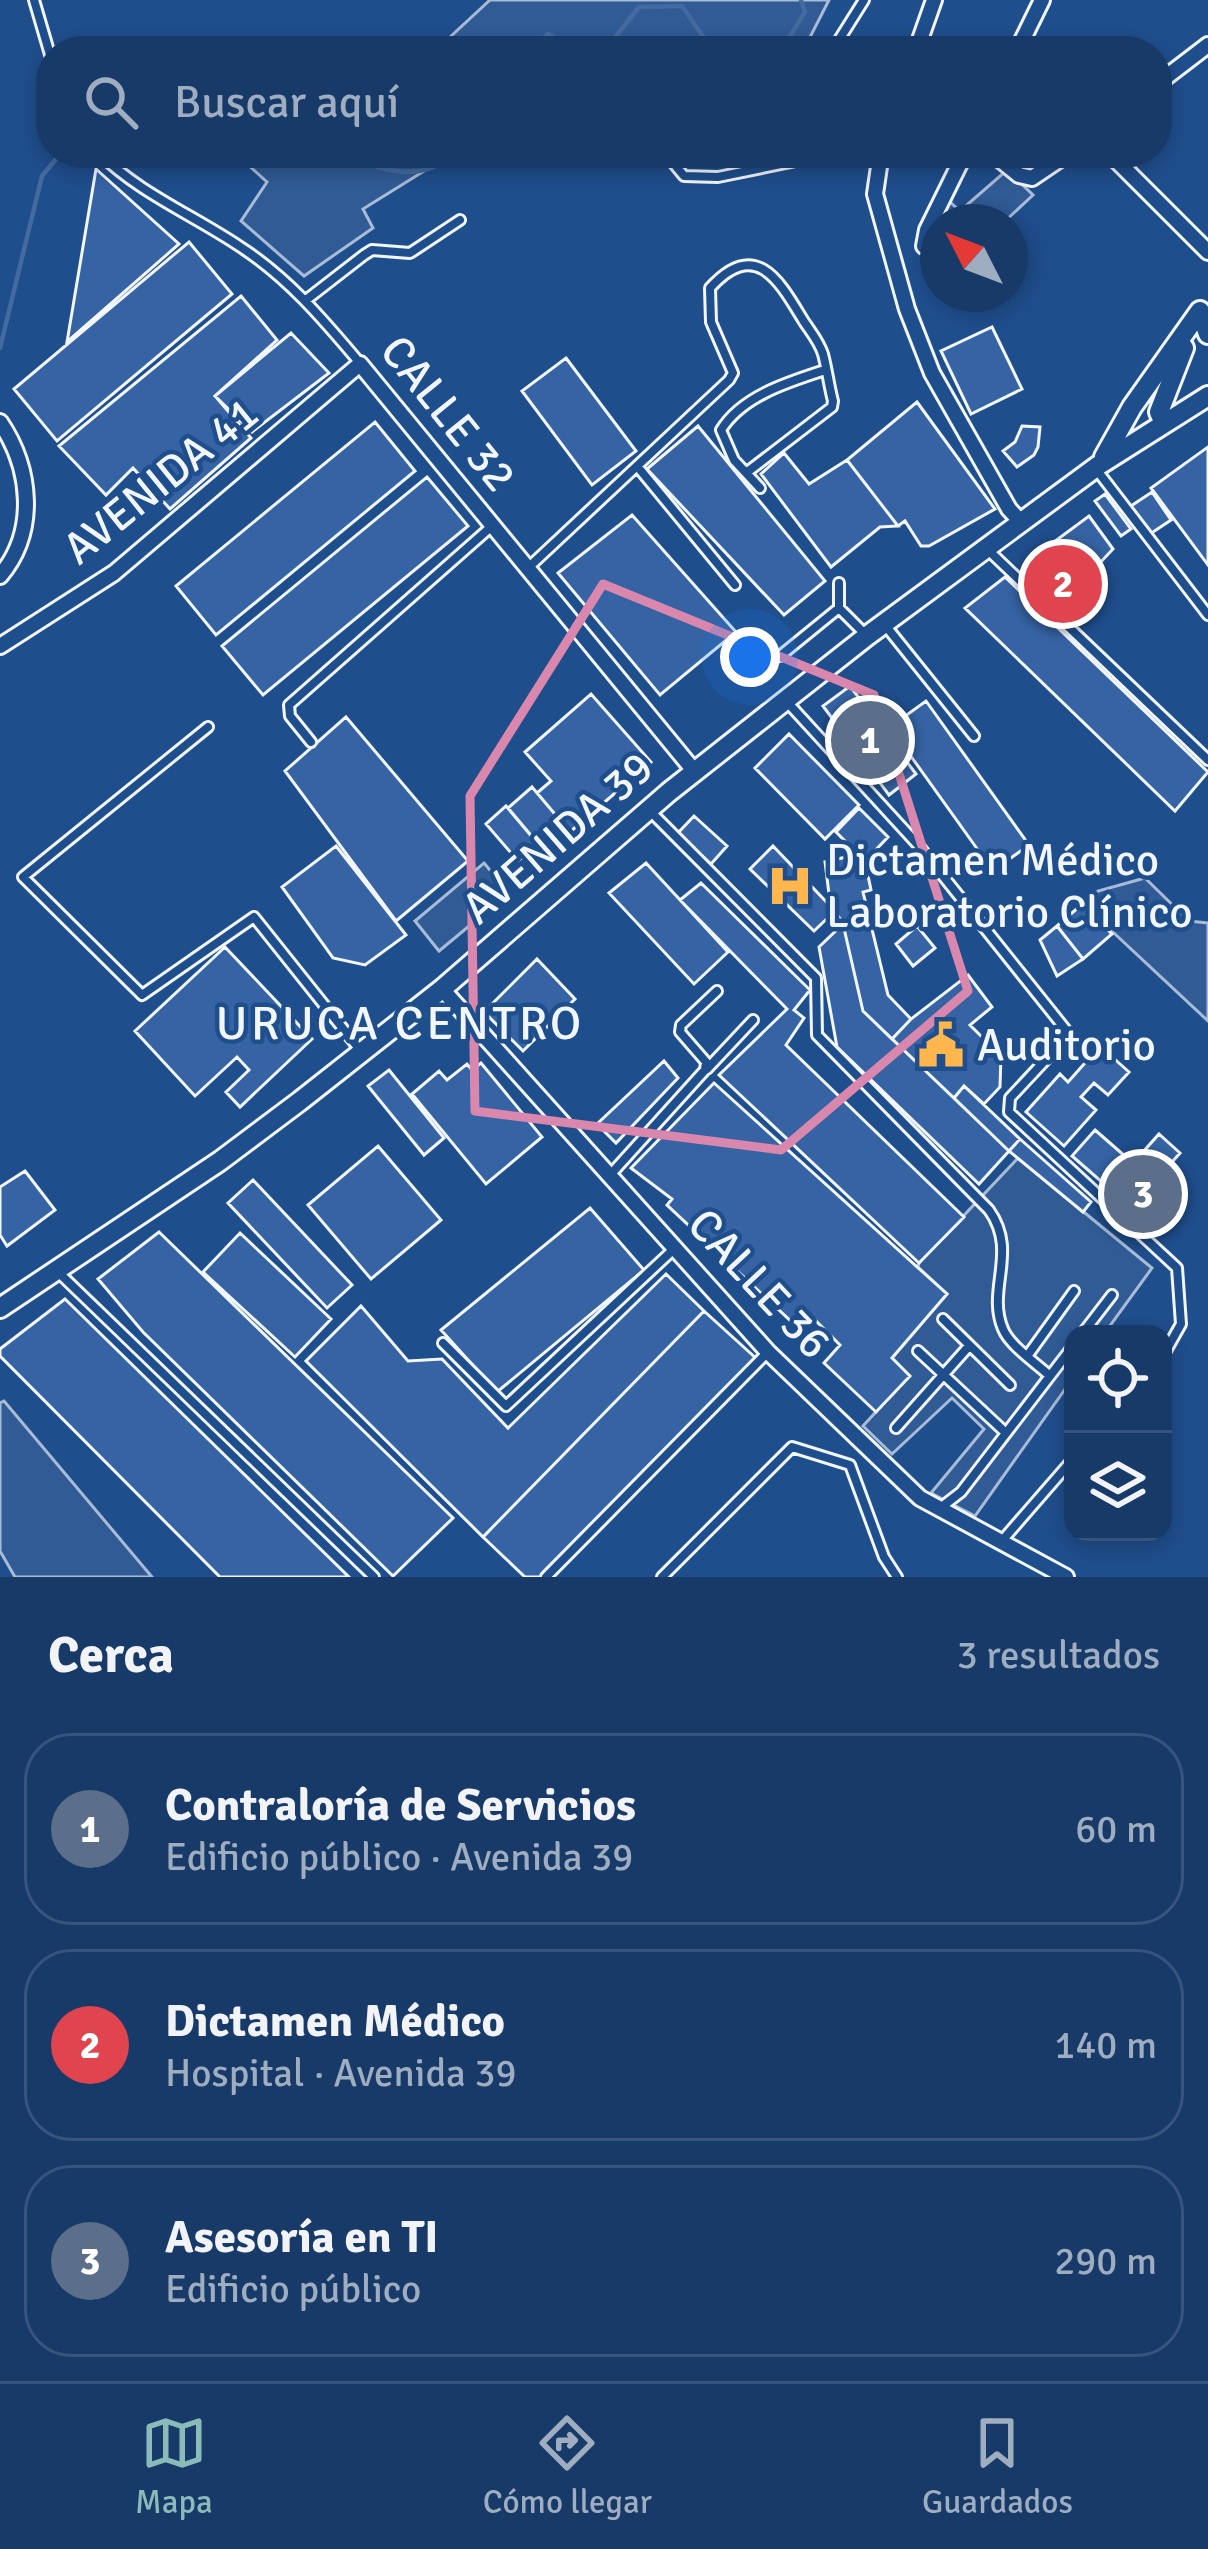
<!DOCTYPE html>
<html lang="es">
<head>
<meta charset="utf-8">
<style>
	:root { --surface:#173a69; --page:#20416f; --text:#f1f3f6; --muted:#9eadc0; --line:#36547d; --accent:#8bbbb9 }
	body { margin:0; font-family:Signika,sans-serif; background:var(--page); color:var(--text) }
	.controls { position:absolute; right:36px; bottom:36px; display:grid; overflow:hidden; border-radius:24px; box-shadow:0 6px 18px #0003 }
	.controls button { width:108px; height:108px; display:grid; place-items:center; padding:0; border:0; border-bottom:3px solid var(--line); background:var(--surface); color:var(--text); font:60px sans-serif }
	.compass { position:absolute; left:920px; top:204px; width:108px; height:108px; border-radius:50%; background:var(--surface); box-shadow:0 6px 18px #0003; rotate:312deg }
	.you { position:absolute; left:750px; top:657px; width:42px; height:42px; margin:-30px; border:9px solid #fff; border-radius:50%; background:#1a73e8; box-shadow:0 0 0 18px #1a73e833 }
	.badge { display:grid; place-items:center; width:78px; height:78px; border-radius:50%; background:var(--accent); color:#fff; font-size:39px; font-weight:700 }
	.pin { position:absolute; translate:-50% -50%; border:6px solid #fff; box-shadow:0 3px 12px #0006 }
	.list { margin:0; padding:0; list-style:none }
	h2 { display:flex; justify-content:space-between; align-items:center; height:156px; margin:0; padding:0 48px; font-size:51px }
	h2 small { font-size:39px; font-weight:400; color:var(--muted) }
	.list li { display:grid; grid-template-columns:78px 1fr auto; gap:36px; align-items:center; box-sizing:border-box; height:192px; margin:0 24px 24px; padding:0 24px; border:3px solid var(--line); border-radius:48px }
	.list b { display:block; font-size:45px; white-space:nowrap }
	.list p { margin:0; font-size:39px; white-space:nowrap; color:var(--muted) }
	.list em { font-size:39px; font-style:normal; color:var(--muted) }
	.icon { flex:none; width:66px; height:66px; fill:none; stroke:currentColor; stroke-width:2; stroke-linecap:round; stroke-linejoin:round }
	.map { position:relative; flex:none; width:1208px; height:1577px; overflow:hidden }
	.search { position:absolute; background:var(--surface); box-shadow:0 6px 18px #0003; left:36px; right:36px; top:36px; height:132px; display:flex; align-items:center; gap:30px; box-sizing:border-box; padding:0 42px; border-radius:48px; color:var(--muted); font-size:45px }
	.sheet { height:804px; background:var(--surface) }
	nav { display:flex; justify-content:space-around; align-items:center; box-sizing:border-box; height:168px; border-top:3px solid var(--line); background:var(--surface); font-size:33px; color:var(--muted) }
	nav a { display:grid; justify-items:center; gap:6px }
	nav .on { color:var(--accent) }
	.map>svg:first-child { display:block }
	.built { fill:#305b95; stroke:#a8bbd7; stroke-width:3 }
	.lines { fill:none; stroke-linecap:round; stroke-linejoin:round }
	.stream { stroke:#446ba0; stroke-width:4.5 }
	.building { fill:#3563a3; stroke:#f2f6ff; stroke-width:3 }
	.service-casing { stroke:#f2f6ff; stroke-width:14 }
	.minor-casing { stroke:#f2f6ff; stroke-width:20 }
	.secondary-casing { stroke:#f2f6ff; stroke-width:24 }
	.service { stroke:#1f4e8c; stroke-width:8 }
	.minor { stroke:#1f4e8c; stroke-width:14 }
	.secondary { stroke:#1f4e8c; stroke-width:18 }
	.marked { fill:none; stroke:#da87ad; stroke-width:9; stroke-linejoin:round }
	.labels { text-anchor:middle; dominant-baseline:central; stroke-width:9; stroke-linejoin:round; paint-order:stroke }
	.street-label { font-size:45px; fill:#f2f6ff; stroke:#1f4e8c }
	.poi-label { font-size:45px; fill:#f2f6ff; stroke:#1f4e8c; text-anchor:start }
	.neighbourhood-label { font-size:48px; letter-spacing:3px; fill:#f2f6ff; stroke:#1f4e8c }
</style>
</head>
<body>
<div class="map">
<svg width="1208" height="1577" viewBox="0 0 1208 1577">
	<rect width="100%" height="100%" fill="#1f4e8c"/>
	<path class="built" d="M490,0H829L803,51H435Z
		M235,153H453L363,209L373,228L304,276L241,221L267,182Z
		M1007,170L1033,195L1004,222H938V244L928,234L949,201L960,211Z
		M484,863L509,893L439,951L415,921Z
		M1145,878L1189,921L1208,923V1021L1084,905L1098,891Z
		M1018,1158L1152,1268L1104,1334H1073V1378L975,1516L931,1493L984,1429L952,1398L892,1454L863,1426L909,1376L892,1358L947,1294L918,1267L919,1263Z
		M4,1401L152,1577H15L0,1551V1403Z"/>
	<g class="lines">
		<path class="stream" d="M530,51L548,34L581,51
			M597,51L613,40L639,7L682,6L713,51
			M781,51L805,12L801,0
			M349,153C383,174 423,182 456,153
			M0,348L42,176L61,153"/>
	</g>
	<path class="building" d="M96,169L179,244L67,342Z
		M189,242L232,294L57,441L14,389Z
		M241,296L277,340L215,396L251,438L170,509L133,468L106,495L59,446Z
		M992,327L1022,389L971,414L941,351Z
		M291,333L329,373L252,432L215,396Z
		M566,358L636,451L592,485L522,391Z
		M917,402L995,509L929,546H921L905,521L898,526L847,460Z
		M375,422L415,471L216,635L176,586Z
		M698,426L825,581L784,615L647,469Z
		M1022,426L1040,427L1038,447L1034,455L1017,467L1003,451L1015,442Z
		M1208,447V565L1151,488Z
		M784,453L809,484L847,460L898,526L880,527L831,567L761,474Z
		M427,477L468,526L263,695L222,646Z
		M1152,492L1171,520L1147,536L1128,508Z
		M1105,494L1131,529L1121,536L1095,501Z
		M632,515L736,632L660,695L558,573Z
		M1089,516L1113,549L1066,599L1027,562Z
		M1005,577L1208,772L1175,811L965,608Z
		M850,686L916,774L889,795L823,706Z
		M591,694L651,762L570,832L537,793L551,781L525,752Z
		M926,701L1029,845L993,871L890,727Z
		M346,717L468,861L396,921L285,771Z
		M789,734L859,805L825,839L755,768Z
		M532,787L570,832L545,852L508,808Z
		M506,806L538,844L518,861L486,824Z
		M859,808L888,837L865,861L836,832Z
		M694,816L727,846L711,864L677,834Z
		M336,846L406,935L365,965L333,958L282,887Z
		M773,846L835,911L814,931L750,869Z
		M859,854L865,861L871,890L863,892L888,995L911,1019L892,1039L863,1011L843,924L830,902L825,862Z
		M646,863L728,952L694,984L609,893Z
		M701,883L810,990L794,1010L804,1018L786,1045L964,1217L919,1263L719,1075L787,1009L680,900Z
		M1081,905L1112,934L1083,959L1057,926Z
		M843,924L863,1011L1009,1151L979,1184L837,1047L819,947Z
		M917,926L935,948L913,966L896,944Z
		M1057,926L1083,959L1057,976L1040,940Z
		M225,947L312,1039L240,1107L226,1092L249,1070L237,1057L195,1096L135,1031Z
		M537,959L575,999L523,1051L484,1012Z
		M968,975L992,1007L970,1025L983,1038L982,1052L1001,1054L1000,1087L984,1104L964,1086L954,1098L892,1039L911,1019Z
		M1100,1046L1129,1072L1108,1095L1094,1083L1081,1097L1096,1110L1064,1146L1026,1112L1060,1074L1068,1082Z
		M664,1061L678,1078L616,1143L597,1124Z
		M481,1063L542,1137L486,1184L412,1094L439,1071L447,1080L467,1064L472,1070Z
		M389,1070L444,1138L424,1155L368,1086Z
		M714,1083L947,1294L892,1358L910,1376L876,1412L824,1363L840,1345L807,1312L795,1325L667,1205L672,1199L631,1168Z
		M964,1086L1020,1139L1009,1151L954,1098Z
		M1095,1130L1134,1164L1111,1190L1072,1156Z
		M1159,1134L1180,1153L1164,1171L1143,1152Z
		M1020,1139L1091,1202L1083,1212L1009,1151Z
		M378,1146L441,1220L371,1279L308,1205Z
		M1134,1164L1174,1198L1152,1225L1111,1190Z
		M25,1171L55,1210L7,1246L0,1235V1187Z
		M253,1180L352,1285L327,1308L228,1203Z
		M590,1208L644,1270L497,1392L441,1330Z
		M159,1232L453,1518L393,1576L143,1332L98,1279Z
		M240,1233L331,1319L295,1357L203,1272Z
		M666,1274L704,1311L483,1537L306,1361L361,1306L408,1361L442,1359L508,1428Z
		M65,1299L349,1577H220L0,1356V1349Z
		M704,1311L759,1361L546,1577H525L483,1537Z"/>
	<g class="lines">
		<g class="service-casing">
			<path id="service" d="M34,0L51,58
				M832,51L864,0
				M99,153C139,193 191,214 239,246C287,277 322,318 359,362
				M665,153L684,176L718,177L835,153
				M306,300L364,255L372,250L410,253L460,220
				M637,466L735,585
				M1096,469L1208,615
				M760,488L734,460L721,430C742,396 788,382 825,370
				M987,549L1208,760
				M529,567L729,380L733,373L711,322L710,288C756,237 780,282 803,320C810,331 819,341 823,354C827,369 829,386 833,401L832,407L746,473
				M839,608V583
				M885,625L974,736
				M780,656L839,608L865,634
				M788,703L919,846L1066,1030L1065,1039L1010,1098L1009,1112L1177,1268L1181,1324L1163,1356
				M208,727L23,877L142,995L254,917L360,1050
				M311,742L290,716L289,705L492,526
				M649,810L816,978L817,1035L989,1210C1019,1252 986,1289 1003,1329C1010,1346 1036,1363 1050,1376
				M707,1069L753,1020
				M611,1174L705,1070L706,1062L680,1032L681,1025L717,991
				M57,1271L374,1577
				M943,1319L1010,1385
				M1082,1334L1112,1295
				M443,1343L506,1406L674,1249
				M918,1351L1006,1433
				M1028,1355L1074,1291
				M896,1428L969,1346
				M939,1509L961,1492L1073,1346
				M1000,1543L1073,1459
				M546,1577L768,1352
				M662,1577L792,1447L850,1465L884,1557L897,1577"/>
		</g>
		<g class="minor-casing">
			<path id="minor" d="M916,51L934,0
				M1017,51L1042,0
				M1157,84L1208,45
				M881,153L875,194L907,309L932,373L1009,509L1021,522
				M992,153L1019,175L1032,178L1069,153
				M1109,153L1208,252
				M924,246L927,230L965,153
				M0,422C31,468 38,531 0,576
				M0,646L114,573L360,364L695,772
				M442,989L768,1352L920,1498L1066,1577"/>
		</g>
		<g class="secondary-casing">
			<path id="secondary" d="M1200,311L1208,334
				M1163,421L1159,412L1184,348
				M1104,457L1132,407L1200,311
				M0,1308L220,1161L300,1101L442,989L669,792L867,636L1099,465L1208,396"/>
		</g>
		<use href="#service" class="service"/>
		<use href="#minor" class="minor"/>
		<use href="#secondary" class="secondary"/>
	</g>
	<path class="marked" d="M603,584L874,695L968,991L781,1150L475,1111L470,796Z"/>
	<defs>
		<g id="hospital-bare" transform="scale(3.6)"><path d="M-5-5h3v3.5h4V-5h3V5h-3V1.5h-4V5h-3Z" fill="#ffb74d" stroke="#1f4e8c" stroke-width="2.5" paint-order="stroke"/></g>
		<g id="civic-bare" transform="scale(3.6)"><path d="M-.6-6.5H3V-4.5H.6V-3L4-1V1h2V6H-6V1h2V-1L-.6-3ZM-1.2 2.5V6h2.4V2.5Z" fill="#ffb74d" stroke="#1f4e8c" stroke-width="2.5" paint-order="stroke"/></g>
	</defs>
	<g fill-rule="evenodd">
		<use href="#hospital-bare" x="790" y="886"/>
		<use href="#civic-bare" x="941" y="1045"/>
	</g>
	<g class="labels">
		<g class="street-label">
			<text transform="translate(448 414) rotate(51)">CALLE 32</text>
			<text transform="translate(161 481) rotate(-39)">AVENIDA 41</text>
			<text transform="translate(558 838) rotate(-41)">AVENIDA 39</text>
			<text transform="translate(759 1284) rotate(47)">CALLE 36</text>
		</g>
		<g class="poi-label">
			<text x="826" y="860">Dictamen Médico<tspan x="826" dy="52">Laboratorio Clínico</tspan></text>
			<text x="977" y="1045">Auditorio</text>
		</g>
		<g class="neighbourhood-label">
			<text x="400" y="1023">URUCA CENTRO</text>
		</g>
	</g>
</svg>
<div class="controls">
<button><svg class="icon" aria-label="locate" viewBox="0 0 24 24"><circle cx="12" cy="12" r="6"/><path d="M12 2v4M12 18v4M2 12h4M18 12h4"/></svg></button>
<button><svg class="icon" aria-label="layers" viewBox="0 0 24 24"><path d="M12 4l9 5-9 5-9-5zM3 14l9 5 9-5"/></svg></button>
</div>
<svg class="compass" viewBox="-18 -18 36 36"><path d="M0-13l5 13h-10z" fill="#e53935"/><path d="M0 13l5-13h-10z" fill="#9eadc0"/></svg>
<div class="you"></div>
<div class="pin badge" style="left:870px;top:740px;background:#5c6f8a">1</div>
<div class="pin badge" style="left:1063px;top:584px;background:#e0444e">2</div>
<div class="pin badge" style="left:1143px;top:1194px;background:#5c6f8a">3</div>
<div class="search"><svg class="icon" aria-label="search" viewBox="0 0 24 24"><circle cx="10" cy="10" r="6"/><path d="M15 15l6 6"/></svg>Buscar aquí</div>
</div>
<section class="sheet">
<h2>Cerca<small>3 resultados</small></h2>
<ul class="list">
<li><span class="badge" style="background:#5c6f8a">1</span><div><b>Contraloría de Servicios</b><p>Edificio público · Avenida 39</p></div><em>60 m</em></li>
<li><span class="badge" style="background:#e0444e">2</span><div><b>Dictamen Médico</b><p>Hospital · Avenida 39</p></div><em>140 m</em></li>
<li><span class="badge" style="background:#5c6f8a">3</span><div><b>Asesoría en TI</b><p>Edificio público</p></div><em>290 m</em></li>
</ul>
</section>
<nav>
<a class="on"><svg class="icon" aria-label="map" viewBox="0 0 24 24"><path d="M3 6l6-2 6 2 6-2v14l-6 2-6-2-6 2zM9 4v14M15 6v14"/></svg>Mapa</a>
<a><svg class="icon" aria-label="directions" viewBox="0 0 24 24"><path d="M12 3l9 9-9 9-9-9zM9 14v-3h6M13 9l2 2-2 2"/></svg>Cómo llegar</a>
<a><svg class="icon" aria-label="saved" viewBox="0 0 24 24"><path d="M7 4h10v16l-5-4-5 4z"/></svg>Guardados</a>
</nav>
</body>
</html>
